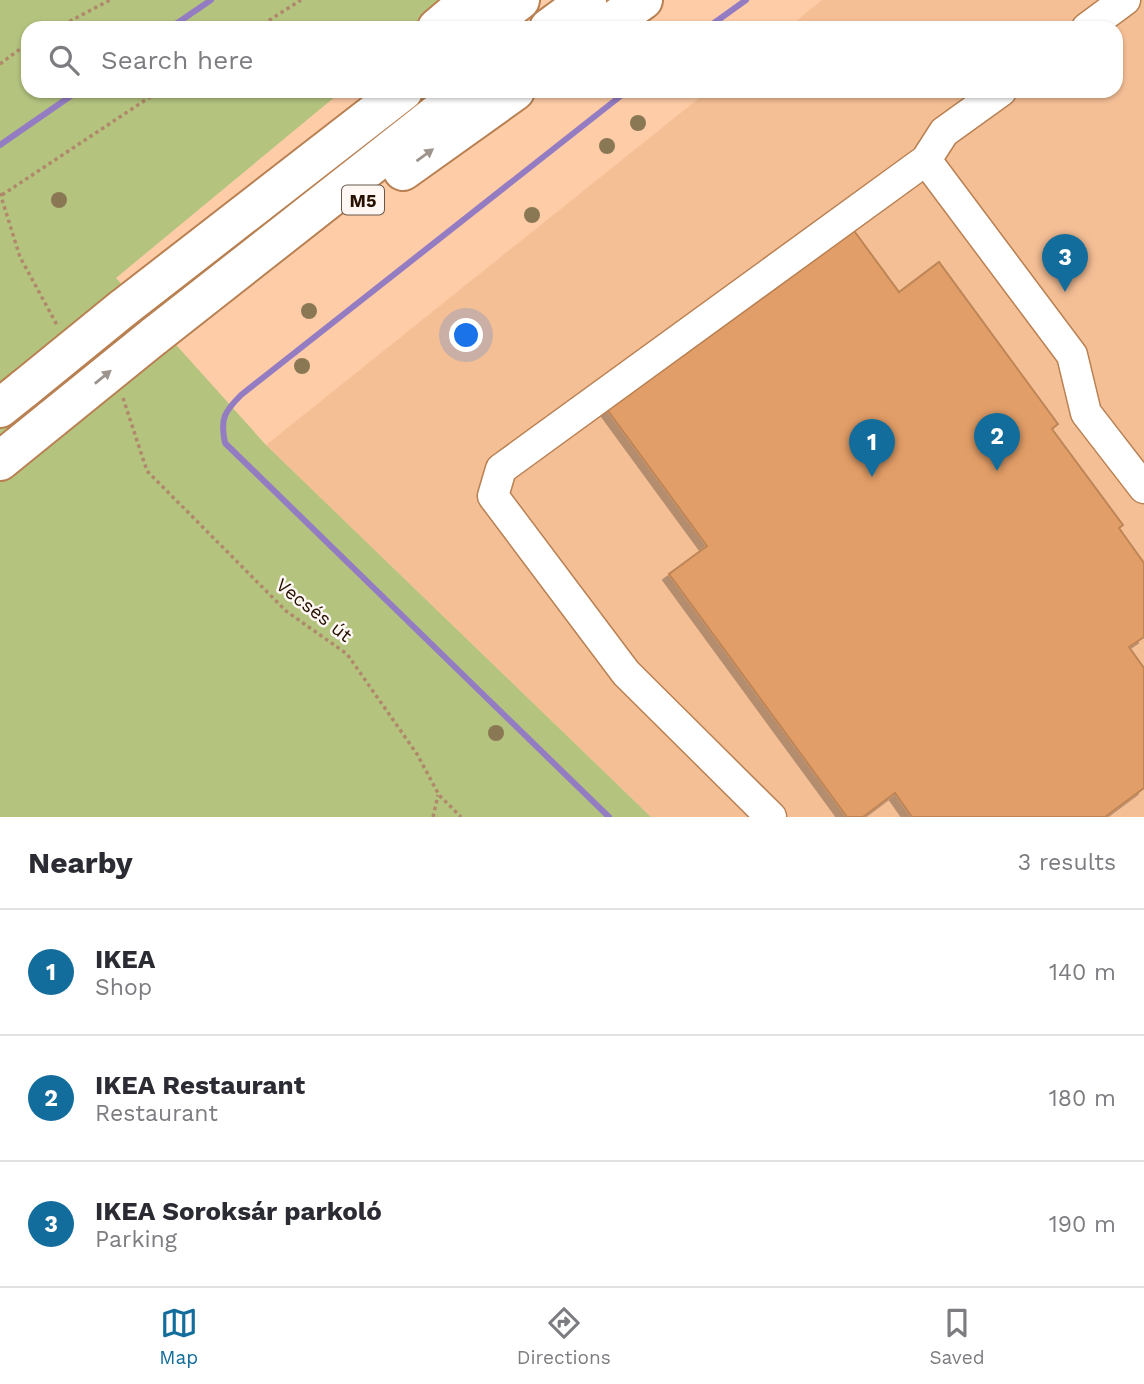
<!DOCTYPE html>
<html lang="en">
<head>
<meta charset="utf-8">
<style>
	:root { --surface:#fff; --page:#f7f7f7; --text:#2b2b33; --muted:#7c7c81; --line:#e1e1e2; --accent:#126d9c }
	body { margin:0; font-family:"Work Sans",sans-serif; background:var(--page); color:var(--text) }
	.you { position:absolute; left:467px; top:336px; width:24px; height:24px; margin:-18px; border:5px solid #fff; border-radius:50%; background:#1a73e8; box-shadow:0 0 0 10px #1a73e833 }
	.badge { display:grid; place-items:center; width:46px; height:46px; border-radius:50%; background:var(--accent); color:#fff; font-size:23px; font-weight:700 }
	.pin { position:absolute; translate:-50% -58px; filter:drop-shadow(0 2px 4px #0008) }
	.pin::after { content:''; position:absolute; top:37px; width:24px; height:21px; background:inherit; clip-path:polygon(0 0,100% 0,50% 100%) }
	.list { margin:0; padding:0; list-style:none }
	h2 { display:flex; justify-content:space-between; align-items:center; height:91px; margin:0; padding:0 28px; font-size:30px }
	h2 small { font-size:23px; font-weight:400; color:var(--muted) }
	.list li { display:grid; grid-template-columns:46px 1fr auto; gap:21px; align-items:center; box-sizing:border-box; height:126px; padding:0 28px; border-top:2px solid var(--line) }
	.list b { display:block; font-size:26px; white-space:nowrap }
	.list p { margin:0; font-size:23px; white-space:nowrap; color:var(--muted) }
	.list em { font-size:23px; font-style:normal; color:var(--muted) }
	.icon { flex:none; width:38px; height:38px; fill:none; stroke:currentColor; stroke-width:2; stroke-linecap:round; stroke-linejoin:round }
	.map { position:relative; flex:none; width:1144px; height:817px; overflow:hidden }
	.search { position:absolute; background:var(--surface); box-shadow:0 2px 5px #0004; left:21px; right:21px; top:21px; height:77px; display:flex; align-items:center; gap:18px; box-sizing:border-box; padding:0 24px; border-radius:21px; color:var(--muted); font-size:26px }
	.sheet { height:469px; background:var(--surface) }
	nav { display:flex; justify-content:space-around; align-items:center; box-sizing:border-box; height:98px; border-top:2px solid var(--line); background:var(--surface); font-size:19px; color:var(--muted) }
	nav a { display:grid; justify-items:center; gap:4px }
	nav .on { color:var(--accent) }
	.map>svg:first-child { display:block }
	.built { fill:#f5bf96 }
	.green { fill:#b4c47f }
	.lines { fill:none; stroke-linecap:round; stroke-linejoin:round }
	.stream { stroke:#947cc3; stroke-width:6 }
	.building { fill:#e29e67; stroke:#be8557; stroke-width:2; filter:url(#shadow) }
	.minor-casing { stroke:#b98052; stroke-width:33 }
	.highway-casing { stroke:#b98052; stroke-width:42 }
	.path { stroke:#b0886b; stroke-width:3.5; stroke-dasharray:3.5 3.5; stroke-linecap:butt }
	.minor { stroke:#fff; stroke-width:30 }
	.highway { stroke:#fff; stroke-width:38 }
	.highway-bridge-casing { stroke:#b98052; stroke-width:42; stroke-linecap:butt }
	.highway-bridge { stroke:#fff; stroke-width:38 }
	.tree { fill:#8a7854 }
	.oneway { fill:#9d948d }
	.labels { text-anchor:middle; dominant-baseline:central; stroke-width:5; stroke-linejoin:round; paint-order:stroke }
	.shield { fill:#fef7f3; stroke:#67564a; stroke-width:2 }
	.shield-label { font-size:18px; font-weight:bold; fill:#261101 }
	.street-label { font-size:19px; fill:#261101; stroke:#fef7f3 }
</style>
</head>
<body>
<div class="map">
<svg width="1144" height="817" viewBox="0 0 1144 817">
	<defs>
		<filter id="shadow"><feDropShadow dx="-6" dy="6" stdDeviation="0" flood-color="#0004"/></filter>
	</defs>
	<rect width="100%" height="100%" fill="#fecca7"/>
	<path class="built" d="M822,0H1144V817H651L266,445L708,91H1116V28H787Z"/>
	<path class="green" d="M0,0H449L416,28H28V91H342L116,278L266,445L651,817H0Z"/>
	<g class="lines">
		<path class="stream" d="M170,28L211,0
			M707,28L746,0
			M0,145L78,91
			M609,817L225,443C220,419 224,412 241,395L627,91"/>
	</g>
	<path class="building" d="M852,228L899,292L939,262L1058,424L1052,429L1123,525L1119,528L1144,563V637L1129,647L1144,668V788L1105,817H912L895,793L863,817H847L669,574L707,546L606,408Z"/>
	<g class="lines">
		<g class="minor-casing">
			<path id="minor" d="M1087,28L1125,0
				M1001,91L944,132L926,160L1072,355L1086,413L1144,488
				M771,817L626,673L493,496L501,469L926,160"/>
		</g>
		<g class="highway-casing">
			<path id="highway" d="M437,28L470,0
				M484,28L520,0
				M549,28L587,0
				M603,28L643,0
				M403,171L515,91
				M122,309L403,91
				M153,337L466,91
				M0,408L25,388
				M0,461L53,418"/>
		</g>
		<path class="path" d="M57,28L110,0
			M257,28L301,0
			M0,64L28,43
			M0,193L20,257L57,325
			M2,195L159,91
			M123,398L147,471L286,611L347,654L417,754L439,795L461,817
			M433,817L438,795"/>
		<use href="#minor" class="minor"/>
		<use href="#highway" class="highway"/>
		<g class="highway-bridge-casing">
			<path id="highway-bridge" d="M25,388L122,309
				M53,418L153,337"/>
		</g>
		<use href="#highway-bridge" class="highway-bridge"/>
	</g>
	<g class="tree">
		<circle cx="638" cy="123" r="8"/>
		<circle cx="607" cy="146" r="8"/>
		<circle cx="59" cy="200" r="8"/>
		<circle cx="532" cy="215" r="8"/>
		<circle cx="309" cy="311" r="8"/>
		<circle cx="302" cy="366" r="8"/>
		<circle cx="496" cy="733" r="8"/>
	</g>
	<defs><path id="oneway-solid" d="M-6-.8H1V-3.2L6.5 0L1 3.2V.8H-6Z" transform="scale(1.75)"/></defs>
	<g class="oneway">
		<use href="#oneway-solid" transform="translate(425 155) rotate(-36)"/>
		<use href="#oneway-solid" transform="translate(103 377) rotate(-39)"/>
	</g>
	<g class="labels">
		<rect class="shield" x="342" y="185.5" width="42" height="29" rx="5"/>
		<g class="shield-label">
			<text x="363" y="200">M5</text>
		</g>
		<g class="street-label">
			<text transform="translate(314 610) rotate(38)">Vecsés út</text>
		</g>
	</g>
</svg>
<div class="you"></div>
<div class="pin badge" style="left:872px;top:477px">1</div>
<div class="pin badge" style="left:997px;top:471px">2</div>
<div class="pin badge" style="left:1065px;top:292px">3</div>
<div class="search"><svg class="icon" aria-label="search" viewBox="0 0 24 24"><circle cx="10" cy="10" r="6"/><path d="M15 15l6 6"/></svg>Search here</div>
</div>
<section class="sheet">
<h2>Nearby<small>3 results</small></h2>
<ul class="list">
<li><span class="badge">1</span><div><b>IKEA</b><p>Shop</p></div><em>140 m</em></li>
<li><span class="badge">2</span><div><b>IKEA Restaurant</b><p>Restaurant</p></div><em>180 m</em></li>
<li><span class="badge">3</span><div><b>IKEA Soroksár parkoló</b><p>Parking</p></div><em>190 m</em></li>
</ul>
</section>
<nav>
<a class="on"><svg class="icon" aria-label="map" viewBox="0 0 24 24"><path d="M3 6l6-2 6 2 6-2v14l-6 2-6-2-6 2zM9 4v14M15 6v14"/></svg>Map</a>
<a><svg class="icon" aria-label="directions" viewBox="0 0 24 24"><path d="M12 3l9 9-9 9-9-9zM9 14v-3h6M13 9l2 2-2 2"/></svg>Directions</a>
<a><svg class="icon" aria-label="saved" viewBox="0 0 24 24"><path d="M7 4h10v16l-5-4-5 4z"/></svg>Saved</a>
</nav>
</body>
</html>
